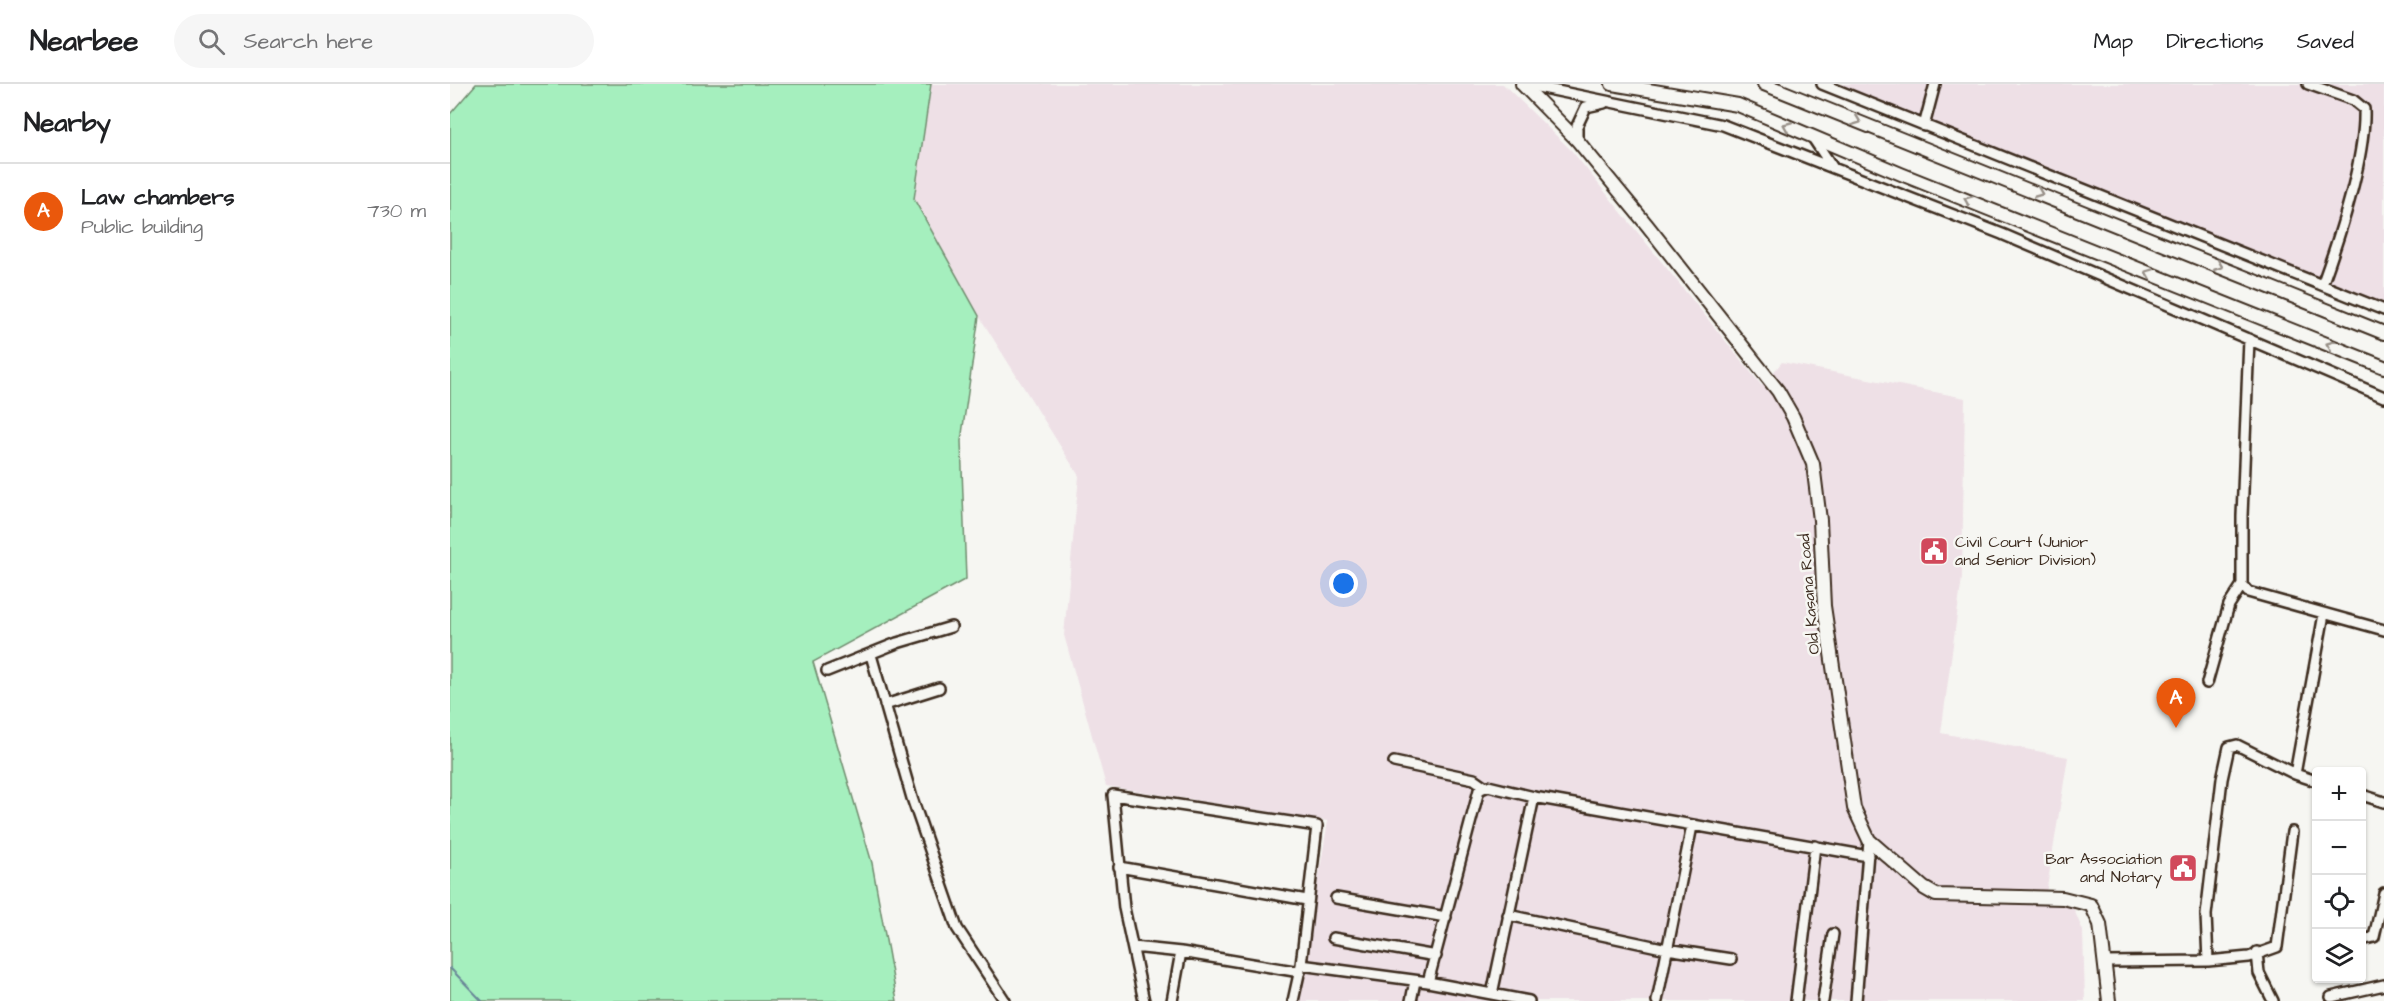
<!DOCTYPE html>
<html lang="en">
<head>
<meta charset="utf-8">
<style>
	:root { --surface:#fff; --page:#f6f6f6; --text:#202124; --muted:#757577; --line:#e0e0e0; --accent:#ea580c }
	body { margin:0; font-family:"Architects Daughter",sans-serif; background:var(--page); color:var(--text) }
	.controls { position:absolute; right:18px; bottom:18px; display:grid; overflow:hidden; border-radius:6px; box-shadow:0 2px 4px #0004 }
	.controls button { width:54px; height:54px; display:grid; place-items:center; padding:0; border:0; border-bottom:2px solid var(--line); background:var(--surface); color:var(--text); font:30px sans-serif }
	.you { position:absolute; left:894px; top:500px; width:21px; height:21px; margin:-15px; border:4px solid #fff; border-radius:50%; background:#1a73e8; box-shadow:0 0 0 9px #1a73e833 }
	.badge { display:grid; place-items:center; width:39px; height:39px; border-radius:50%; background:var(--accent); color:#fff; font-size:20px; font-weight:700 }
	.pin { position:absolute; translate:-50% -50px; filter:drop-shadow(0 2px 3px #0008) }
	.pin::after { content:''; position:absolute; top:32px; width:21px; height:18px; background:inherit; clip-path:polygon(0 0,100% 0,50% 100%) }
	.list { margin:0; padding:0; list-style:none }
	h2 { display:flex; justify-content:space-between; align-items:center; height:78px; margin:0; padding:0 24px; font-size:26px }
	h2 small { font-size:20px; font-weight:400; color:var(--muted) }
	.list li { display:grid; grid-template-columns:39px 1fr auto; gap:18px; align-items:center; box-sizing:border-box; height:96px; padding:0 24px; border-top:2px solid var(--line) }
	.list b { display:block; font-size:22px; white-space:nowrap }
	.list p { margin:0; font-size:20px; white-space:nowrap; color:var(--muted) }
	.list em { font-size:20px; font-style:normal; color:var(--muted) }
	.icon { flex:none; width:33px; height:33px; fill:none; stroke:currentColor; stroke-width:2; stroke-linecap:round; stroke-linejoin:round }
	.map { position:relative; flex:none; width:1934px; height:917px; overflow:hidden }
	header { display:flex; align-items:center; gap:36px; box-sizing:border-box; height:84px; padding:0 30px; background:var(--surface); border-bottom:2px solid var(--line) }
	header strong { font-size:28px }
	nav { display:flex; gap:33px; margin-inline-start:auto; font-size:21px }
	.search { width:420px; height:54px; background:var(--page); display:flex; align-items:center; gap:15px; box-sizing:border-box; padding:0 21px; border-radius:33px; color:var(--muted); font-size:22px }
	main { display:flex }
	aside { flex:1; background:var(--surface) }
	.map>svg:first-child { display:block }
	.built { fill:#eee0e6 }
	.green { fill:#a5efbe; stroke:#708c6e; stroke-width:1.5 }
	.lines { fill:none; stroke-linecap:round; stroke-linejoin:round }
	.stream { stroke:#698697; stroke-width:2 }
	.street-casing { stroke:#3b2a1e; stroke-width:14 }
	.secondary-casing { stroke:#3b2a1e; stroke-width:16 }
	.street { stroke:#f6f6f2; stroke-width:9 }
	.secondary { stroke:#f6f6f2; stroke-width:12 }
	.oneway { stroke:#989088 }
	.labels { text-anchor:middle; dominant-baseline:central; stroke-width:5; stroke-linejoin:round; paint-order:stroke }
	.poi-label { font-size:16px; fill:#3b2a1e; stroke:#f6f6f2; text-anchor:start }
	.street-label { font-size:16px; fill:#3b2a1e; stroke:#f6f6f2 }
</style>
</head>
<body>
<header>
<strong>Nearbee</strong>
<div class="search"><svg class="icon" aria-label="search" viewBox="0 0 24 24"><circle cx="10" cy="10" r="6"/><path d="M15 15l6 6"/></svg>Search here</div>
<nav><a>Map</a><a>Directions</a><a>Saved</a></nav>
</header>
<main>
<aside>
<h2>Nearby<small></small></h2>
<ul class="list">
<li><span class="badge">A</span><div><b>Law chambers</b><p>Public building</p></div><em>730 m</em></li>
</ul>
</aside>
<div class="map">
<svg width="1934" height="917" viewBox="0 0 1934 917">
	<rect width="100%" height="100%" fill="#f6f6f2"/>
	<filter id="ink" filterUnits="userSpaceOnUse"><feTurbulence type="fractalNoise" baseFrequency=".0167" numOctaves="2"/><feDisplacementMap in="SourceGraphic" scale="12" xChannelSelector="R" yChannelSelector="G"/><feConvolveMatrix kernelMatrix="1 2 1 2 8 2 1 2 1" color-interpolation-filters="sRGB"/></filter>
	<g filter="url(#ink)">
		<path class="built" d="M481,0H1053L1121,66L1312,302L1332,278L1515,314L1512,494L1491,649L1618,673L1595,816L1622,821L1633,847L1635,917H848L878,737L656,702L614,551L629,392L529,232L464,115Z
			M1367,0H1934V226L1397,12Z"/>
		<path class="green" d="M26,0H481L464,115L529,232L511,357L516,495L363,578L422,779L447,917H0V30Z"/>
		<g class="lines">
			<path class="stream" d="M0,884L32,917"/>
			<g class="street-casing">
				<path id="street" d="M1073,0L1273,41L1552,150L1934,313
					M1372,0L1934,226
					M1858,0L1903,16L1914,25C1916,75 1889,154 1872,201
					M1474,42L1485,0
					M1363,54L1383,84
					M1127,56V42L1136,23L1154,19
					M1799,255L1792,432V501L1798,508L1934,546
					M421,571L462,714L507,844L555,917
					M377,587L447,559L501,543
					M1757,599L1779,521L1792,501
					M435,621L489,604
					M944,678L1024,695L1034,702
					M1866,697L1845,690L1874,530
					M1912,711L1934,718
					M669,783L857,816
					M886,814L996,833
					M1058,831L1217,865L1281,875
					M883,854L986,872
					M1912,856L1924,853L1934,809
					M683,863L731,868L850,888
					M1807,868L1809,889L1823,917
					M1758,877L1756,831L1772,695L1779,663L1787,661L1845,690
					M1655,878L1758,877L1799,873L1827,863L1842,748
					M851,881L978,898L1079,917
					M978,898L1029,706L1038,702L1084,713
					M1042,910L1084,713L1418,772
					M1881,913L1934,901
					M694,917L674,824L663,711L867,742L851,881L843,917
					M722,917L731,868
					M961,917L965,897
					M1207,917L1242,742
					M1346,917L1365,762
					M1373,917L1383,850
					M1406,917L1419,756"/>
			</g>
			<g class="secondary-casing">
				<path id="secondary" d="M1072,0L1127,56L1197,141L1328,307L1343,333L1363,380L1370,436L1374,522L1404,724L1419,756L1474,804L1486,811L1613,814L1641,821L1650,840L1659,917
					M1162,0L1288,21L1451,90L1934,283
					M1314,0L1934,249"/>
			</g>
			<use href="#street" class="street"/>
			<use href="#secondary" class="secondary"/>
		</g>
		<defs><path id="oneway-chevron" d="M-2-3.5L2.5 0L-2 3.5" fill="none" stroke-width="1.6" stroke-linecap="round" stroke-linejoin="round" transform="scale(1.5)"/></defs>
		<g class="oneway">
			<use href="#oneway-chevron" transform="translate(1407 37) rotate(21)"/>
			<use href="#oneway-chevron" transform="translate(1337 42) rotate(-157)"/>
			<use href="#oneway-chevron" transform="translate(1589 109) rotate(22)"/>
			<use href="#oneway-chevron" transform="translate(1518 116) rotate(-158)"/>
			<use href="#oneway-chevron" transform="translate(1769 182) rotate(22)"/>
			<use href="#oneway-chevron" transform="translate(1699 189) rotate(-158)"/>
			<use href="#oneway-chevron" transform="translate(1880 261) rotate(-158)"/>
		</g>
	</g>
	<defs>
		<g id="civic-square" transform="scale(1.5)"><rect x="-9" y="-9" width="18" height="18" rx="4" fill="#d1495b" stroke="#f6f6f2"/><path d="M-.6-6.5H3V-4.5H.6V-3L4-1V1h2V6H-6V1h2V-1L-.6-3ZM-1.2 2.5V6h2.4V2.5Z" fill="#fff"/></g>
	</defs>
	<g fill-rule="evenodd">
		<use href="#civic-square" x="1484" y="467"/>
		<use href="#civic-square" x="1733" y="784"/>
	</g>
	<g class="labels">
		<g class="poi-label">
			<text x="1505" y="458">Civil Court (Junior<tspan x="1505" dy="18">and Senior Division)</tspan></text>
			<text x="1712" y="775" text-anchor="end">Bar Association<tspan x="1712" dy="18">and Notary</tspan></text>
		</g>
		<g class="street-label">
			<text transform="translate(1359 510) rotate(-95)">Old Kasana Road</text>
		</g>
	</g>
</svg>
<div class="controls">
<button>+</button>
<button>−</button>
<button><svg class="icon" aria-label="locate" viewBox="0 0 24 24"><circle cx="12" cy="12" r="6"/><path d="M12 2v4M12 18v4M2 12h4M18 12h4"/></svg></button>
<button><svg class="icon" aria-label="layers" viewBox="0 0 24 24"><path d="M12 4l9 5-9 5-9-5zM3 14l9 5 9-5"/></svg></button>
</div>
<div class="you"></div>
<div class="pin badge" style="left:1726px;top:644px">A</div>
</div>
</main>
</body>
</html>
